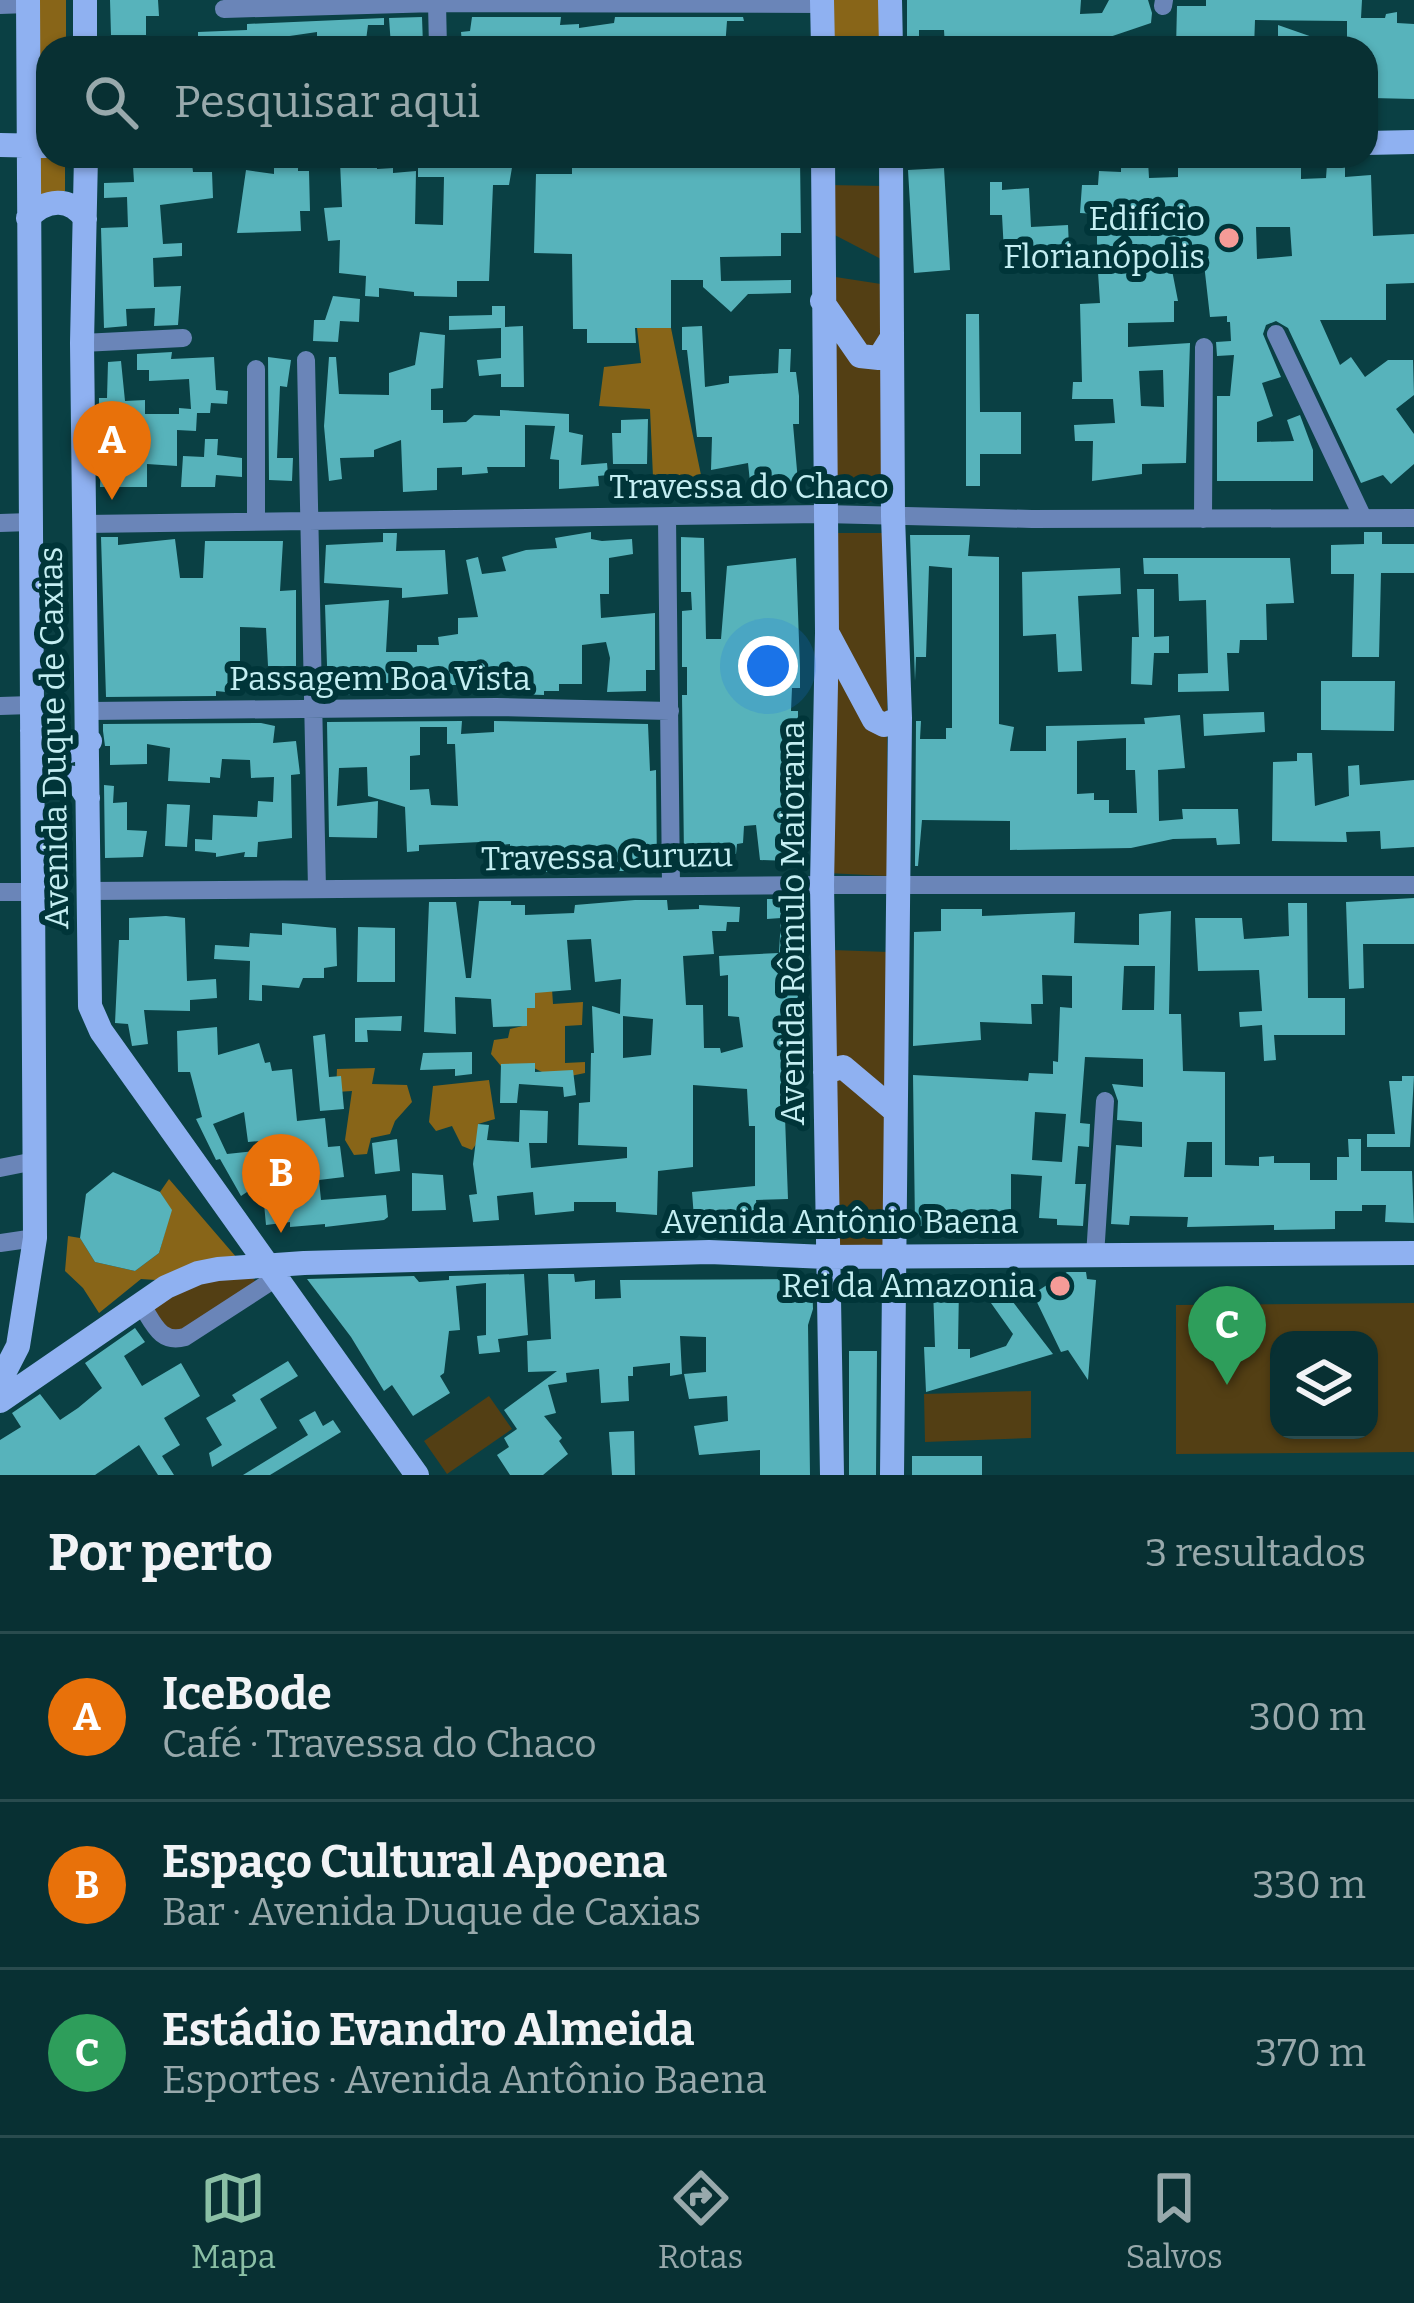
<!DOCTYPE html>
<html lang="pt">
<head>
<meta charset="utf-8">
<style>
	:root { --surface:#083033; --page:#163c3f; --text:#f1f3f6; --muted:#98a9ac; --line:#294b4e; --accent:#8abfa5 }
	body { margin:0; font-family:Bitter,serif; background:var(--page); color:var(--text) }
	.controls { position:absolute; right:36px; bottom:36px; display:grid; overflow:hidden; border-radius:24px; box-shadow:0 3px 9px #0004 }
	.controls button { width:108px; height:108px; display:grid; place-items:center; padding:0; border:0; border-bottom:3px solid var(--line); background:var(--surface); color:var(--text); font:60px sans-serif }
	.you { position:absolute; left:768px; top:666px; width:42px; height:42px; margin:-30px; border:9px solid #fff; border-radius:50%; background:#1a73e8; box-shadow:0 0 0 18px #1a73e833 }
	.badge { display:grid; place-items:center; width:78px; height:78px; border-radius:50%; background:var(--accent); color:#fff; font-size:39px; font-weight:700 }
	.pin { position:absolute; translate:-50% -99px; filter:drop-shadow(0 3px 6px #0008) }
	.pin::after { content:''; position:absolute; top:63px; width:42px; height:36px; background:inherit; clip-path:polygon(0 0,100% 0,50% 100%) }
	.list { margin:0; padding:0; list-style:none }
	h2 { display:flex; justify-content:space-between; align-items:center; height:156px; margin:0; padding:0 48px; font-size:51px }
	h2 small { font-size:39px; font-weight:400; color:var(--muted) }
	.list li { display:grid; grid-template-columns:78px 1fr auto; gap:36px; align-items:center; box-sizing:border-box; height:168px; padding:0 48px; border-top:3px solid var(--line) }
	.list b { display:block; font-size:45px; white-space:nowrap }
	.list p { margin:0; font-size:39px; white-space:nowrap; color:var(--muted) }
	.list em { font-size:39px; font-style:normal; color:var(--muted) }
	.icon { flex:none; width:66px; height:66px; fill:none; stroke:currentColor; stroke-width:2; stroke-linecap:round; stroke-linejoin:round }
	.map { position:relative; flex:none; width:1414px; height:1475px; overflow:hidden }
	.search { position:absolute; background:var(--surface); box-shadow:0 3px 9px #0004; left:36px; right:36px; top:36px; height:132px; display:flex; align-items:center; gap:30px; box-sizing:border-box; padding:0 42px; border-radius:36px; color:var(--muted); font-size:45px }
	.sheet { height:660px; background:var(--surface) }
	nav { display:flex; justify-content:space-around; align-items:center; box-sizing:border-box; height:168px; border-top:3px solid var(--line); background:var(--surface); font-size:33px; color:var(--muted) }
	nav a { display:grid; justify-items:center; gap:6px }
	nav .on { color:var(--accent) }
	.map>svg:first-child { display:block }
	.green { fill:#533f14; fill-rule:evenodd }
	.forest { fill:#886518 }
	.building { fill:#57b3bb; fill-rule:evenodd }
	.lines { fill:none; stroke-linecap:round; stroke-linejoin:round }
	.street { stroke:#6a85b8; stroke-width:18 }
	.secondary { stroke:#8fb1f1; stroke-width:24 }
	.poi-dot { fill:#f59b97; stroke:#003539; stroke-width:4.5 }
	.labels { text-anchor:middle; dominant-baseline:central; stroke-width:12; stroke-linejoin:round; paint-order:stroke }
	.poi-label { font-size:33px; fill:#c4eef2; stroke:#003539; text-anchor:end }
	.street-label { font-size:33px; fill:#c4eef2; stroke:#003539 }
</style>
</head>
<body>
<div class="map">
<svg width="1414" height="1475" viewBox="0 0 1414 1475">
	<rect width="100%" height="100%" fill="#0a4044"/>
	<path class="green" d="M829,185L884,186L881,259L827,231Z
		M829,276L881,284L883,502H828Z
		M832,533H887V876L827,873Z
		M832,950L889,952L884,1247L832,1246Z
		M200,1278H253L258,1286L171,1336L147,1306Z
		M1414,1303V1452L1176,1454V1305ZM1279,1340H1369V1430H1279Z
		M1031,1391V1438L925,1442L924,1394Z
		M489,1396L512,1429L447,1474L424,1441Z"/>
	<path class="forest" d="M35,0H66V48H48V156H65V191L36,196Z
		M829,0H880V48H829Z
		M637,328H671L702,480L653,477L650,409L599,406L604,367L641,363Z
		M551,974L553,1004L583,1002L582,1025L565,1026V1063L585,1062V1073L556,1079L526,1064L506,1072L491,1054L494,1040L508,1038L510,1029L527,1025L515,1015Z
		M375,1068L372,1084L407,1085L412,1102L395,1121L390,1134L371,1138L367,1154L354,1155L345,1140L352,1091L336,1092L337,1069Z
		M489,1080L495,1119L478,1124L479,1140L472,1150L462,1146L452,1126L436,1131L429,1122L433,1086Z
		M169,1179L237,1258L156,1280L141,1279L99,1313L83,1288L65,1271L68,1236L80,1238L95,1262L135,1271L159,1253L171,1210L160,1192Z"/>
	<path class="building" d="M110,0H158L159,16H146V35H111Z
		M907,0H1081L1080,14L1102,13L1109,0H1148L1152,13L1151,23L1089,44L945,48L944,30H919V48H907Z
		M1206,0H1362L1361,18H1385L1386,14L1397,12V23L1414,24V99L1372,98L1374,55H1370L1369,48H1347V21L1255,20L1254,48H1176L1177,6H1206Z
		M422,17L423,45L391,46L389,18Z
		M472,17H561L560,25L579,24V28L614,23L615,17H743L744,21H727L725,48H634V43H609V48H565V45L544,44V37L521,36L520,48H471V43H462L461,32L470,31Z
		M384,18V25H368L365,48L317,46V32L276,38L275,48H198V32L247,30V24Z
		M1278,25L1338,46L1337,48H1278Z
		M477,156H514L509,185H493L489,281H457V297L414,296V292L379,288V297L365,296L366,276L339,273L340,240L328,241L324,208L342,207L340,162L377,160V169L393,168V173L416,171L415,224L443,225L444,177H418V161L477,163Z
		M800,159L801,233H781V256L720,257L721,281L791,280V293L748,294L731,312L703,287V280H671V328H635L636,343H587V329H573L572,254L534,253L536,174H572V161Z
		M1148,161L1149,178L1178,177V164L1253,161L1301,165V179L1326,178L1327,164L1345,165V177L1371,175L1373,236L1414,234V283L1386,284V320H1320L1340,365L1351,357L1365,377L1388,360H1413L1414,395L1396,409L1414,434V464L1391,484L1383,475L1361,483L1288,328L1276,321L1266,325L1263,334L1281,377L1262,383L1273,416L1257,422V442L1294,441L1287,420L1300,415L1313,450V481H1217V396H1230L1234,355L1217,356L1216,342L1231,341L1230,322H1227V316L1210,317L1202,246H1174L1177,264L1171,265L1178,301H1174V322L1128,323V347L1190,343L1186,463L1142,464V474L1092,481L1093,441H1075L1074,425L1115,423L1113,399H1072L1073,382H1082L1080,304L1100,303L1098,272L1138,270L1136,246H1097V214L1080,213L1082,185H1098L1099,171L1121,172V163ZM1256,227H1290L1292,256L1257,259ZM1163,370L1164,407L1141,406L1139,371Z
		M192,163L193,172H212L213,198L160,205L163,244L182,243V256L153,258L154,287L181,286L178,325L154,326L155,308L126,309L127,326L104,328L101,228L128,227L127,197L104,198V183L134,182L133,166Z
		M298,167V171H309L310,211H300L301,231L237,233L246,170L274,174V168Z
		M944,168L950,270L914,273L908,170Z
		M990,182H1002V190L1029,188L1031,227L1068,225L1069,247L1094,248L1093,261H1070V267L1005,271L1002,215H990Z
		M333,296L360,299L359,322L340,321L338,342L313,341L314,320H325Z
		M492,306H505V327L523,326L524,387H501V374L479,376L477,360L501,358V328L449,330V316L492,315Z
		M966,314H979L980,412H1021V454H980V486H966Z
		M702,326L705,387L729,383V376L778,373L779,349H791L790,372H796L799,396V424H793L798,482H750L748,463L711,470L712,437H697L687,350H682V327Z
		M420,332L445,335L443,388L431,389V410H443V423L466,422L474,415L500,416V410L569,414V432L583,435L581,465L607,463L608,475L598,476L599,486L559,489V460L550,459L555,426L525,425V467H487L488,473L462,475V467L437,468V490L403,492L401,440L374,450V457L340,458L342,479L329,481L324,426L329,357H336L339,394L389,395V373L415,365Z
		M172,352L171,359L214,357L216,390L228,391L227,404L211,403L210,413H197L196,431L177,430V466L147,464V487H100L103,421H99V398H107L108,362L121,361L125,401L145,400V414H179V408L191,409L189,379L149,381V370H137V354Z
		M268,357L291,360L287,387L280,386L277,458H293L292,481L269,480Z
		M648,419L647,464H613L612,433H621V420Z
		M205,439H218L217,455L242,458V477L216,475L215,487H181L183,456L204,457Z
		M591,532V539L602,541L632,539L633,554L609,558V594H600L601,618L655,613V670H646V691L607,692L610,658L606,642L582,645V684H559V691H544V695L513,694L514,680H488L489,690L470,685H418L417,681L371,684V695H328L325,605L389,600L386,652H417V645H439L438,637L458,634V618L478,617L466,560L478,557L482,574L506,571L502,557L526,550L557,548L555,538Z
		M1364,532H1382V544H1414V573H1381L1379,657H1352L1354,574H1331V545L1364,544Z
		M383,533H397L396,551L445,550L448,594L402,598V588L324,583L326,545L383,542Z
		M910,535H970L968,556L999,557V724L1014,727L1010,751H1046V726L1145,724L1144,718L1180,715L1185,768L1158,770L1159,821L1183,819L1182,809H1238L1240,844L1217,845L1216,838L1173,839L1131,848L1010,850V821L922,820L918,866H915L916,721H921L920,739H946V728H952V568L929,566L926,657H916L915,681ZM1126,738V770H1135L1137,813H1109V800H1094V793L1077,794V741Z
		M101,537H118V545L175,539L180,578H203L205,541H283L280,591L296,590V666H268L266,628L240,627V683H227L226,692L216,691V696L106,697Z
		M681,537L704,538L706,639H721L727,566L796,558L800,668V688H792L791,711H798V749L796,771H782L784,811L797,810L792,861L760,860L756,825L744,826L743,843L737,844L736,854L713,851V855L684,856L682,695H687V667H682V611L692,610L691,592H681Z
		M1143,558H1290L1294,603L1266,604L1267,640H1240L1239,653H1227L1229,691L1178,692V674L1208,673L1206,600L1179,601L1178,574H1144Z
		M1120,568L1121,594L1078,596L1082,671L1058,672L1056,634L1023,636L1022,572Z
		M1137,589H1154V637L1169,636V653H1154L1152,685L1131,684L1132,637H1139Z
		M1321,681H1395L1394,731L1321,730Z
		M1264,712L1265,732L1204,736L1203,714Z
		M462,721L461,734L494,732V721L648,724L650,771L656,770L657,871H603L602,864L575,871L560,868L546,872L541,850L510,852V844L501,845V841L419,845V851L407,852L405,807L368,796L367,767L339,768L337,806L378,801L377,838L329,837L327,722ZM420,727H447V744H455L458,806L431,805L429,789L410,790V756L420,755Z
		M261,723L275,726L273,743L296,741L300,774L291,775L292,838L258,842L257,857H244L245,852L216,857V853L195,851V839L212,840L213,815L257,817L258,801L273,802L274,777L251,778L250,760L222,759L220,778L210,777V783L168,781L170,748L147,744V764L110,765V746H105L103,731V724Z
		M1297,753H1312L1315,806L1349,796L1348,766L1359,765L1360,785L1414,780V847L1381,849L1380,831L1346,832L1347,842L1272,841L1273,762L1297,761Z
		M104,785L114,786L113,803L127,802V830L147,831L143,857L105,858Z
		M167,804L190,805L187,847L165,846Z
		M1414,898V944H1363L1364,988L1349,989L1346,902Z
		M767,899H790L791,911H796L794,977L798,976V1007H805V1025H800L802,1042L783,1045L784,1090H797L798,1117H785L788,1199L756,1200L757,1212L694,1218L692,1192L755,1186V1126H749L747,1089L693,1085V1167L658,1171L657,1215L616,1212V1202H574V1211L535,1215L533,1192L497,1196L499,1220L473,1222L469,1195L477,1194L473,1164L478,1124L489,1125L487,1140L519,1142L520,1110L548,1111L547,1143H529L531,1168L627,1158V1147L578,1145L579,1103L590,1102L591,1053H594L592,1006L620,1014L621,979L595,982L591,939L567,940L571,990L535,993V1008H527V1026L493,1027L491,999L455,997L456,1034L424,1032L429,902H456L466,978H471L479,901H511V905H525V915L574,913L575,905L635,900H667L668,910L699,909V905L740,907L739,922H727L726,931H712L714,954L683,956L686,1005H703L704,1048H720L721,1053L743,1047L739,1017L728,1016V975L720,976L719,956L779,953L781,918L767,919ZM623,1016L653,1019L651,1055L623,1058Z
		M1288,903H1307L1308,998H1345V1035H1274L1276,1060L1264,1061L1262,1025L1240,1027L1239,1012L1262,1011L1259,970L1198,971L1195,918H1242L1244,939L1289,936Z
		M941,909H982V916L1075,912L1074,943L1139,945V914L1171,911L1169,1014H1181L1183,1071L1225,1072V1165L1259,1166V1157L1274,1156V1163H1310V1180H1337V1157H1349L1348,1139H1361V1171H1412L1414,1223L1385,1222L1386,1205H1362V1211H1335V1229L1274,1230V1225L1187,1227L1188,1217L1130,1216L1129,1225L1111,1224L1116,1145L1142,1147V1122L1117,1120L1118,1101L1112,1084L1143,1087V1059L1085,1057L1080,1123L1090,1124L1089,1147L1078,1146L1075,1184H1086L1083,1226L1057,1225V1219L1039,1218L1042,1176L1011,1174V1227L915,1226L913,1075L1028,1081L1029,1073L1053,1074V1061L1058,1062L1060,1007L1072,1008V976L1042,975L1043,1004H1031L1032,1024L980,1022L981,1040L913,1046L914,932L941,931ZM1124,966H1155L1154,1010H1122ZM1035,1112L1066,1114L1062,1162L1032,1160ZM1187,1142H1212V1177H1184Z
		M166,916L185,918L187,981L216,979L217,998L190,1000V1011L144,1010L148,1044L132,1046L128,1024L115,1023L119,940H129V918Z
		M282,923L336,928L337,966L324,968V978H303L299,988L262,985V1001L249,1000L250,961L214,959L215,945L249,947L250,933L282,935Z
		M358,927L395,928V982H357Z
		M402,1016L401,1031L367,1030L368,1042H355V1018Z
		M217,1027L218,1055L259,1043L265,1063L270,1062L272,1071L292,1069L297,1121L325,1118L328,1147L340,1146L344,1177L319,1180L321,1200L386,1195L388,1217L384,1220L325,1227V1224L290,1227V1222L266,1225L262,1182L241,1196L220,1159L216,1160L196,1119L202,1117L190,1072H178L177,1031ZM244,1112L248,1142L296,1138L298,1167L261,1171L255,1151L227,1154L213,1124Z
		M325,1034L329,1077L341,1076L344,1109L320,1111L313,1036Z
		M472,1052V1074L455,1076V1069L420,1070L423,1053Z
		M535,1063V1072L573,1070L576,1095L564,1097L563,1087L519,1084L517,1103H500L501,1064Z
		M1402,1076H1414L1410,1147H1367V1134H1395L1389,1081H1402Z
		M397,1139L400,1171L375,1174L372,1143Z
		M113,1172L160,1192L172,1210L159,1253L135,1271L95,1262L80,1238L86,1194Z
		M412,1173L443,1175L446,1210L412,1211Z
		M1067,1272H1086L1087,1279L1096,1280L1088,1380L1068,1350L1061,1352L1033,1294Z
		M524,1274L528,1335L498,1339L500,1352L479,1354L477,1336L486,1335V1283L456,1286L460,1330L449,1331L444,1373L440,1376L450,1393L413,1416L392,1385L384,1391L351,1337L307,1279L414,1276L419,1282L449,1280V1276Z
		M548,1274H574L575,1282L595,1280V1299L621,1298L620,1280L812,1279L813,1309L808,1325L810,1475H760V1450L699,1455L694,1426L728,1421L727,1396L689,1399L684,1374L706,1372V1337L680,1336L682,1374L670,1376V1363L633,1367V1376H628L629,1401L601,1403L599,1369L566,1373L567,1382L548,1385L556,1413L544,1416L562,1438L559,1441L568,1454L543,1475H510L497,1455L509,1447L504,1438L517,1429L504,1410L557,1371L528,1372L527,1341L551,1339Z
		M959,1285L958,1349H970V1358L1006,1346L1013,1334L991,1303L1006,1293L1053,1354L926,1392L924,1347H935L933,1288Z
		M135,1328L145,1342L124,1356L142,1386L181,1363L200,1396L164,1418L180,1445L162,1456L174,1475H158L139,1445L95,1475H0V1440L21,1427L12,1413L40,1394L60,1420L78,1408L102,1388L85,1363Z
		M849,1351H877L876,1475H849Z
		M288,1361L298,1376L260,1399L277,1428L212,1467L209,1453L222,1445L206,1418L236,1401L232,1395Z
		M315,1411L323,1426L333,1420L341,1432L270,1475H243L308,1435L299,1420Z
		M634,1431L635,1475H612L609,1432Z
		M912,1456H982V1475H912Z"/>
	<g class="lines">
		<path class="street" d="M437,3L438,48
			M0,5L28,4
			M1163,6L1164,0
			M224,9L437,3L823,4
			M1276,334L1363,518
			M82,343L183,338
			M306,360L317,889
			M256,369V520
			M667,517L671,886
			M1203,519L1204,347
			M0,523L30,522
			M84,524L824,514L1032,519L1414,518
			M0,706L31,705
			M90,711L496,707L670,711
			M89,891L822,885H1414
			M0,892H31
			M0,1168L35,1161
			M0,1243L35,1238
			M1095,1256L1105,1101
			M141,1304C154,1324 160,1344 185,1337L276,1278"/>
		<path class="secondary" d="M85,0V48
			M822,0L823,48
			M890,0L891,48
			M1366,143L1414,142
			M0,145L48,146
			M86,156L82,343L90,1006L101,1031L417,1475
			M823,156L827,633L822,885L832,1475
			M891,156L893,516L900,718L892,1475
			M28,218C45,199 71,196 85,219
			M822,301L860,356L879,358L891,339
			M829,636L874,720L884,725L900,718
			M32,731C48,758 64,758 90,741
			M33,793L62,776L75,778L88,798
			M825,1072L843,1067L894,1110
			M0,1381L18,1346L35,1238L28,0
			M0,1401L166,1287L198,1273L218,1269L304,1263L709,1252L827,1257L1414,1253"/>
	</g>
	<g class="poi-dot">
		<circle cx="1229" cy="238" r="12"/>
		<circle cx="1060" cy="1286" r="12"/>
	</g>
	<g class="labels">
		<g class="poi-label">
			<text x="1205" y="219">Edifício<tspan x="1205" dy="38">Florianópolis</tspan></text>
			<text x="1036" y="1286">Rei da Amazonia</text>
		</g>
		<g class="street-label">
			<text x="749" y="487">Travessa do Chaco</text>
			<text x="380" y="679">Passagem Boa Vista</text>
			<text transform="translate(54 738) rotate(-91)">Avenida Duque de Caxias</text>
			<text transform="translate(607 857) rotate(-1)">Travessa Curuzu</text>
			<text transform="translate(793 923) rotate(-90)">Avenida Rômulo Maiorana</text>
			<text x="840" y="1222">Avenida Antônio Baena</text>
		</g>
	</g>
</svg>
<div class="controls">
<button><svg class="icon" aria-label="layers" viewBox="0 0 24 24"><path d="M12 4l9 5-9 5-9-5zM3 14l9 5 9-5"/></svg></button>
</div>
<div class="you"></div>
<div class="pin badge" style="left:112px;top:500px;background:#e8710a">A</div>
<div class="pin badge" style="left:281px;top:1233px;background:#e8710a">B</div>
<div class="pin badge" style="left:1227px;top:1385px;background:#2e9e5b">C</div>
<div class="search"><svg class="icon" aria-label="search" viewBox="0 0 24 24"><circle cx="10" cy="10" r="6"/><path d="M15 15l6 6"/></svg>Pesquisar aqui</div>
</div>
<section class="sheet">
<h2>Por perto<small>3 resultados</small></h2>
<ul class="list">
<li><span class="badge" style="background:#e8710a">A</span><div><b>IceBode</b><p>Café · Travessa do Chaco</p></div><em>300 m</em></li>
<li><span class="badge" style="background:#e8710a">B</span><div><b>Espaço Cultural Apoena</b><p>Bar · Avenida Duque de Caxias</p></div><em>330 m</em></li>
<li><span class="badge" style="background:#2e9e5b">C</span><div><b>Estádio Evandro Almeida</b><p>Esportes · Avenida Antônio Baena</p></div><em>370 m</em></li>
</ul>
</section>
<nav>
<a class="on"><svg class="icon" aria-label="map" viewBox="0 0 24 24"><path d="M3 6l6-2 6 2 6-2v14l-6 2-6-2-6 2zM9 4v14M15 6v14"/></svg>Mapa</a>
<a><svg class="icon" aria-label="directions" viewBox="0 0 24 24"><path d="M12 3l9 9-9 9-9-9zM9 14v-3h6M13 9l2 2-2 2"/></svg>Rotas</a>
<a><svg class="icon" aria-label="saved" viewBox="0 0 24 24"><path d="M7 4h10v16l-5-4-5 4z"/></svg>Salvos</a>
</nav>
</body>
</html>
